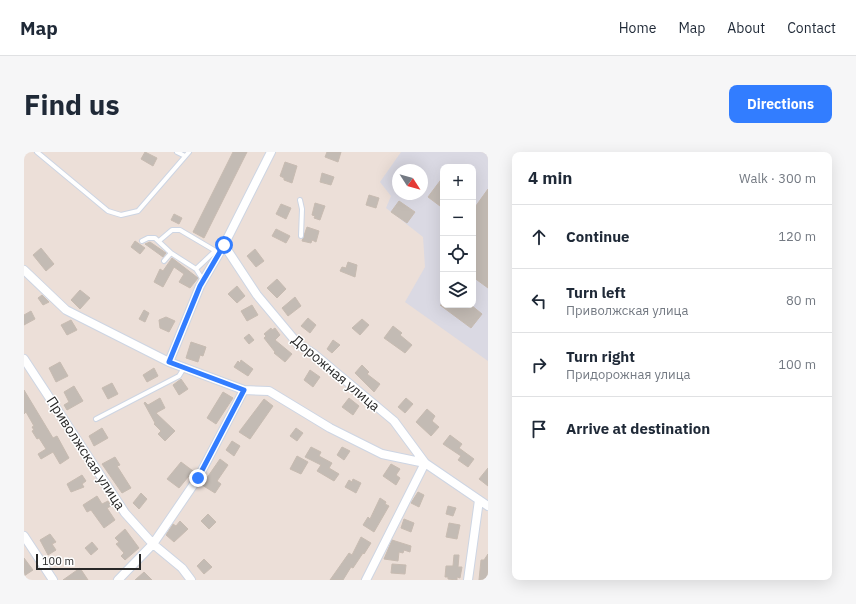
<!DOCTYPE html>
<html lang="en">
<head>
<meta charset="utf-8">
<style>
	:root { --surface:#fff; --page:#f6f6f7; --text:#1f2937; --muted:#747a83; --line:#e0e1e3; --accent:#327dff }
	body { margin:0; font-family:"IBM Plex Sans",sans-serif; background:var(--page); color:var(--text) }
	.controls { position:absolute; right:12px; top:12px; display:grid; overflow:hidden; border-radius:8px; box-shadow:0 4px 16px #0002 }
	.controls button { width:36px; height:36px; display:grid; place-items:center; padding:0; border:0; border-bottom:1px solid var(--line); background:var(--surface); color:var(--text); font:20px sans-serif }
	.compass { position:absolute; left:368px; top:12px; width:36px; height:36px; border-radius:50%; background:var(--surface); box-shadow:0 4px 16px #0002; rotate:126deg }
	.scale { position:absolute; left:12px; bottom:10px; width:105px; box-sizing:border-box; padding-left:4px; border:2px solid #282828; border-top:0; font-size:11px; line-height:14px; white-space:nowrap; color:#282828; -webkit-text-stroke:3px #fff; paint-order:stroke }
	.stop { position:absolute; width:12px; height:12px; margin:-9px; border:3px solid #327dff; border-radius:50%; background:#fff }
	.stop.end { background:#327dff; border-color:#fff; box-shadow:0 1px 4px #0008 }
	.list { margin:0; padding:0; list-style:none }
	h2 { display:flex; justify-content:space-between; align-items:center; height:52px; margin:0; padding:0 16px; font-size:17px }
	h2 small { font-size:13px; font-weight:400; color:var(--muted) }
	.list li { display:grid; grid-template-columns:26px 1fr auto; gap:12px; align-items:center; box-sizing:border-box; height:64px; padding:0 16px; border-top:1px solid var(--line) }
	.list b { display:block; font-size:15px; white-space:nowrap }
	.list p { margin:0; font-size:13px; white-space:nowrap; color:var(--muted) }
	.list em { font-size:13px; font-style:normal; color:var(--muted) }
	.icon { flex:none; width:22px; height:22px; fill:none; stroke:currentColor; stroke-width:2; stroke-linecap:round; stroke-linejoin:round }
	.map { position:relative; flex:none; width:464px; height:428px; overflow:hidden; border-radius:8px }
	header { display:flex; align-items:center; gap:24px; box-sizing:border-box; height:56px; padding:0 20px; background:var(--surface); border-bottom:1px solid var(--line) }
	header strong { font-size:19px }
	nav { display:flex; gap:22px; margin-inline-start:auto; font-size:14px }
	.intro { display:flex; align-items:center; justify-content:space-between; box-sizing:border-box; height:96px; padding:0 24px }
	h1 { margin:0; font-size:28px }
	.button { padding:10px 18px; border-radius:8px; background:var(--accent); color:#fff; font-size:14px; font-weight:700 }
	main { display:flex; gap:24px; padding:0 24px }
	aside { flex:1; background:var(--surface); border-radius:8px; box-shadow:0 4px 16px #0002 }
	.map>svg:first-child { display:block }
	.industrial { fill:#dad9e3; fill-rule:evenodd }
	.building { fill:#c3bbb4; stroke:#c7bbb1 }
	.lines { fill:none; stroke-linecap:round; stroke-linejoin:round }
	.lane-casing { stroke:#cdd5e3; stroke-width:6 }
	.street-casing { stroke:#cdd5e3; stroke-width:10 }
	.lane { stroke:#fff; stroke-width:4 }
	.street { stroke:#fff; stroke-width:8 }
	.route { stroke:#327dff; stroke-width:5 }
	.labels { text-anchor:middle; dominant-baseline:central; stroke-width:3; stroke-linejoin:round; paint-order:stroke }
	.street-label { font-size:14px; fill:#282828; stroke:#fff }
</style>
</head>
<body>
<header>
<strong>Map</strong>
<nav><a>Home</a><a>Map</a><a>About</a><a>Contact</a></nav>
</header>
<div class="intro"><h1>Find us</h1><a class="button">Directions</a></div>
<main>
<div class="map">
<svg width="464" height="428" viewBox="0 0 464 428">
	<rect width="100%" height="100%" fill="#ecdfd8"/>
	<path class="industrial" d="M377,0H464V209L381,150L401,115L399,85L362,56L367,44L356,30ZM419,15H449V153H419ZM374,18H398V42H374Z"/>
	<path class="building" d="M121,0L133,6L129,14L117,7Z
		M209,0H223L180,86L169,80Z
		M303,0H317L314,10L301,5Z
		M261,10L273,14L268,31L260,28V26L256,24Z
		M298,21L310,25L307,33L296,30Z
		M419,25V50L416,54L404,45Z
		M464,37V136L449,125V58Z
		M345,43L355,46L352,56L342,53Z
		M375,49L391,60L383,71L367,60Z
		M291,51L301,54L296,68L290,66L291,64L288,63Z
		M257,52L267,56L262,67L252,62Z
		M150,62L158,66L155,72L147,68Z
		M283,75L295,79L292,90L288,88L287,91L278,89Z
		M252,77L266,84L262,91L248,84Z
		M111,89L121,96L116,102L107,95Z
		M126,90L142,101L139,105L121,92Z
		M17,96L30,112L22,119L9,103Z
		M231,97L240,109L232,115L223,104Z
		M148,106L174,126L166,136L155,130L160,122L150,115L139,135L130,130L136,117L139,119Z
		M324,110L333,113L331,125L316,119L318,115L322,116Z
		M253,127L262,137L253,146L243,136Z
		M213,134L221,144L213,151L204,142Z
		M56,138L66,146L56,157L47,148Z
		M18,143L25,150L19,153L14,146Z
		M271,145L277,154L264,164L258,156Z
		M228,153L234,163L223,169L217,159Z
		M416,153H447L458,162L447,176Z
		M120,158L125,161L121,170L115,167Z
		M7,159L11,167L0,173V163Z
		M142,165L151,169L145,180L136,176L135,168Z
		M284,166L292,173L286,181L277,174Z
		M338,167L345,173L336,183L328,176Z
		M47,168L53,178L43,183L37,173Z
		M369,174L378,181L376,183L388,193L381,201L360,186Z
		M247,176L248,178L251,176L256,183L251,188L268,202L261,210L250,201L251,200L240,186L242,184L240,182Z
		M225,182L230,188L225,192L220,186Z
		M309,188L316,193L308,201L303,197Z
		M167,190L182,195L179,204L176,203L174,210L162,206Z
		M217,208L229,217L224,224L210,215L214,209L216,211Z
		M36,210L44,224L32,230L25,216Z
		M338,213L345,220L343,222L356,232L350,240L331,221Z
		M130,216L134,224L123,230L119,223Z
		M286,218L296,225L289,235L280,228Z
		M157,227L164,237L155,243L149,233Z
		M88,231L94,242L84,247L78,236Z
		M50,234L59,249L43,258L40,253L45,250L40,240Z
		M0,238L29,286L33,284L45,306L36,312L29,300L17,307L14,302L22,297L15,286L13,287L8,279L10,278L8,275L10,274L2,260L0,262Z
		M199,240L209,246L192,272L183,266Z
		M136,246L141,256L132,261L151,279L141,289L134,282L137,279L130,272L131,271L120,251L121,250L124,253Z
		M325,246L335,254L329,263L318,255Z
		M382,246L389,252L381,261L374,255Z
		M240,247L249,254L226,287L215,280Z
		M403,257L411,264L408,269L415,275L407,284L392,270Z
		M78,276L84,286L70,294L65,284Z
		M272,276L279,281L273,289L266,284Z
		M426,283L438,292L435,296L450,307L444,315L434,308L437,304L419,292Z
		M208,289L216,294L210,304L202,298Z
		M287,295L297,300L295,304L308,311L305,316L315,322L310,329L293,319L297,313L281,305Z
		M318,295L326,299L320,308L313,303Z
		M273,304L284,310L277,322L266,317Z
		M91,305L96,313L93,314L107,336L98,341L78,312Z
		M196,307L204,313L193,329L197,332L191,341L178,333Z
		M157,310L169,319L155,336L143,327Z
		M367,312L376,317L372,323L376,326L372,333L359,324Z
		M464,316V334L455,327Z
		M58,323L62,329L58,332L60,335L47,340L43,332Z
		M329,327L337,331L332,341L321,335L325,328L328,330Z
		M394,340L400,343L395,355L387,351Z
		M117,341L123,347L115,357L109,351Z
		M73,344L78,352L84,349L87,354L83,356L91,368L80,376L67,358L63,360L59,353Z
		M356,346L362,350L361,352L365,354L350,380L339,373L344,365L346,367Z
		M424,354L432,356L429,364L422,362Z
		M184,362L192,370L185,377L177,369Z
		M380,367L390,371L387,380L377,376Z
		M156,369L164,377L150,390L142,383L149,372L152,374Z
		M425,371L436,373L433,387L422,385Z
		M101,377L115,396L101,408L97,404L100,401L92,392L95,390L91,386Z
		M26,382L32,390L28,392L32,398L24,403L16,388Z
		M337,385L347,391L340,402L339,401L329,416L327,415L319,428H306L325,401L328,403Z
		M368,388L387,394L386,400L380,398L379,401L375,400L374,409L360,407Z
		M68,390L74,397L67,403L61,396Z
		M464,402V428H455L457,408H460Z
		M430,403H435L434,415H438L436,426L433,425V428L424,427V425H421L422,414H429Z
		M0,406L9,418L0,424Z
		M180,407L188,415L180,422L173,414Z
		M368,412L382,413L381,422L367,421Z
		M56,416L64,428H39Z
		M120,420L128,428H111Z"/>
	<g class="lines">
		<g class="lane-casing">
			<path id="lane" d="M13,0L84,59L97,63L114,59L165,0
				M153,0L161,4
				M276,48L278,57L277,84
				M118,89L124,86H131L147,101L172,117L179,128
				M135,89L148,78H156L195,101
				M140,109L147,101
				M172,117L191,99
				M72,267L155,224L160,216"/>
		</g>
		<g class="street-casing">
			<path id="street" d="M247,0L200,93L233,143L274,192L290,202L370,269L401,311L464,354
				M0,118L42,158L145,210L220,238L245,239L306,276L358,302L401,311L342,428
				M0,207L101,361L129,392L158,416L167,428
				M145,210L176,134L200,93
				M0,384L29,428
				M94,428L129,392L174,326L220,238
				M444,428L455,348"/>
		</g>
		<use href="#lane" class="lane"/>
		<use href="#street" class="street"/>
	</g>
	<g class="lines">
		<path class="route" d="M174,326L220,238L145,210L176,134L200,93"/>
	</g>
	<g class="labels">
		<g class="street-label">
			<text transform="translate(312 221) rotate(40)">Дорожная улица</text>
			<text transform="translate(62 301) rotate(57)">Приволжская улица</text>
		</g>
	</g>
</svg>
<div class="controls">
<button>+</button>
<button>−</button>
<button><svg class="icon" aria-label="locate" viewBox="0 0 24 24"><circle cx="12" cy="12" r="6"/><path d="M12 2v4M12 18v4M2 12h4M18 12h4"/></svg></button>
<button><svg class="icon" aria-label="layers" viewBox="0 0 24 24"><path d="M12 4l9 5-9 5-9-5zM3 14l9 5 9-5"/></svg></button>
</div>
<svg class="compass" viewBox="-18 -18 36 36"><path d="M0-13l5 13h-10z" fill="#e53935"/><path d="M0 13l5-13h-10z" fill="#747a83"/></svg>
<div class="scale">100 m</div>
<div class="stop" style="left:200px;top:93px"></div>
<div class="stop end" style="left:174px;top:326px"></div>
</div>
<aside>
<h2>4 min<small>Walk · 300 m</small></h2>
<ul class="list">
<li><svg class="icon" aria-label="ahead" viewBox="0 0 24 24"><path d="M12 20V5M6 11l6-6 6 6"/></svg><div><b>Continue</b></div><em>120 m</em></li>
<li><svg class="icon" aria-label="left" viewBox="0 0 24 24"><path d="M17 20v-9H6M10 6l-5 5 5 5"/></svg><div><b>Turn left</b><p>Приволжская улица</p></div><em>80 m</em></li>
<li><svg class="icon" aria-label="right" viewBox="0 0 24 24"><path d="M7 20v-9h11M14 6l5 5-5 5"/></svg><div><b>Turn right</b><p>Придорожная улица</p></div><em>100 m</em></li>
<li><svg class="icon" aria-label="arrive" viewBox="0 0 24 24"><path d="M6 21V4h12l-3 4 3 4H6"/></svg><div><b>Arrive at destination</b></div></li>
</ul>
</aside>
</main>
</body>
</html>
